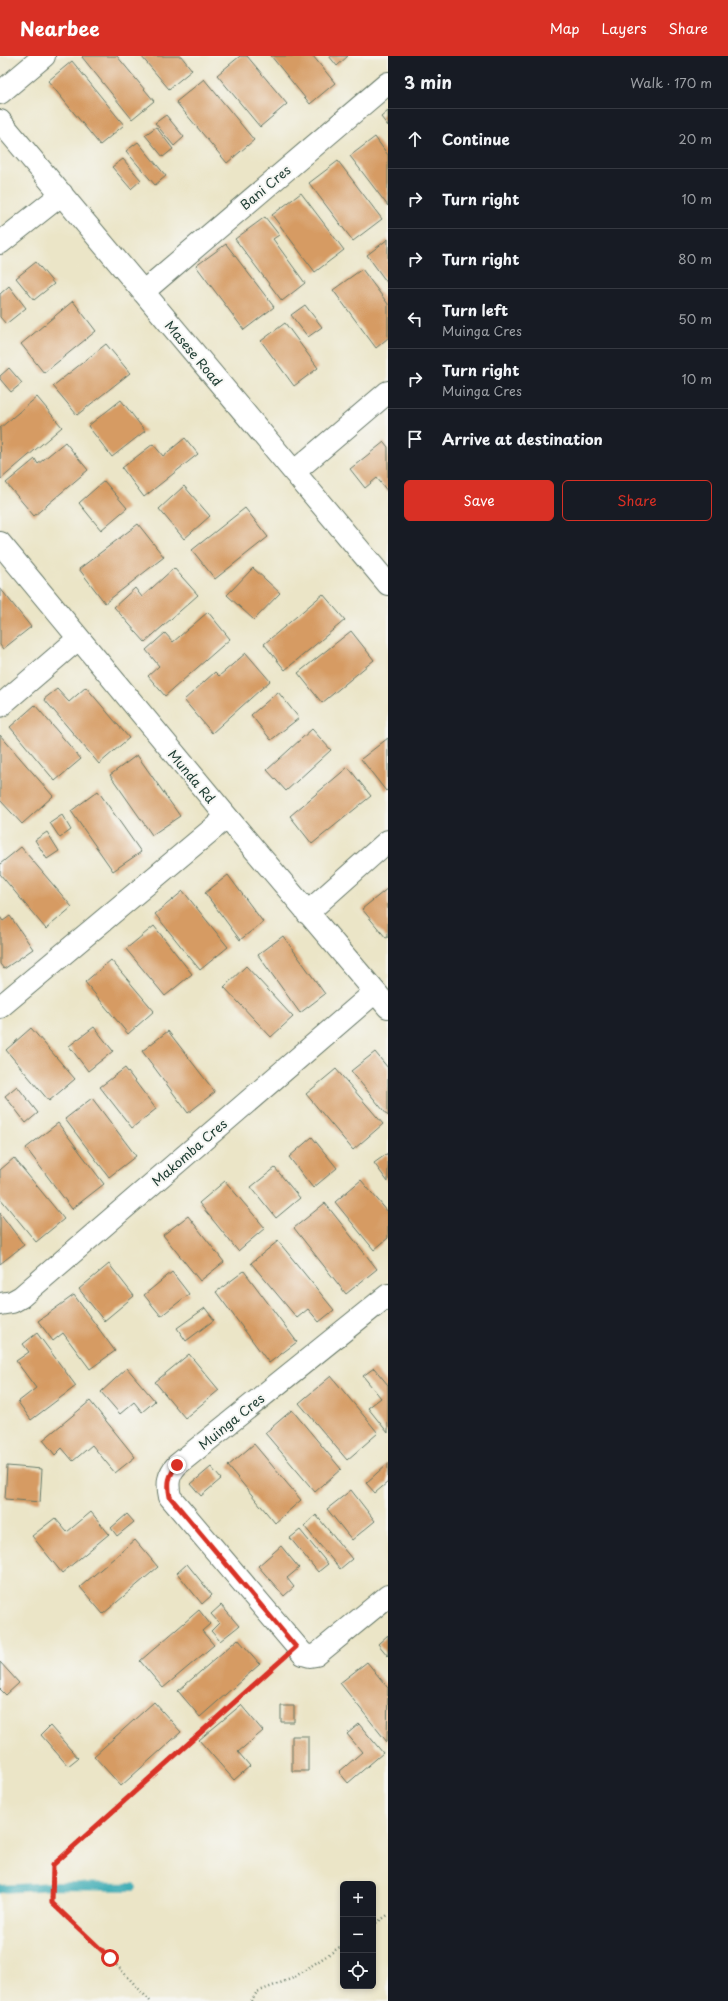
<!DOCTYPE html>
<html lang="en">
<head>
<meta charset="utf-8">
<style>
	:root { --surface:#171b24; --page:#242831; --text:#f1f3f6; --muted:#9ea1a6; --line:#363941; --accent:#d93025 }
	body { margin:0; font-family:"Playpen Sans",sans-serif; background:var(--page); color:var(--text) }
	.controls { position:absolute; right:12px; bottom:12px; display:grid; overflow:hidden; border-radius:6px; box-shadow:0 2px 6px #0003 }
	.controls button { width:36px; height:36px; display:grid; place-items:center; padding:0; border:0; border-bottom:1px solid var(--line); background:var(--surface); color:var(--text); font:20px sans-serif }
	.stop { position:absolute; width:12px; height:12px; margin:-9px; border:3px solid #d93025; border-radius:50%; background:#fff }
	.stop.end { background:#d93025; border-color:#fff; box-shadow:0 1px 4px #0008 }
	.list { margin:0; padding:0; list-style:none }
	h2 { display:flex; justify-content:space-between; align-items:center; height:52px; margin:0; padding:0 16px; font-size:17px }
	h2 small { font-size:13px; font-weight:400; color:var(--muted) }
	.list li { display:grid; grid-template-columns:26px 1fr auto; gap:12px; align-items:center; box-sizing:border-box; height:60px; padding:0 16px; border-top:1px solid var(--line) }
	.list b { display:block; font-size:15px; white-space:nowrap }
	.list p { margin:0; font-size:13px; white-space:nowrap; color:var(--muted) }
	.list em { font-size:13px; font-style:normal; color:var(--muted) }
	.actions { display:flex; gap:8px; padding:12px 16px }
	.actions a { flex:1; padding:9px 0; border:1px solid var(--accent); border-radius:6px; text-align:center; font-size:14px; color:var(--accent) }
	.actions .main { background:var(--accent); color:#fff }
	.icon { flex:none; width:22px; height:22px; fill:none; stroke:currentColor; stroke-width:2; stroke-linecap:round; stroke-linejoin:round }
	.map { position:relative; flex:none; width:388px; height:1945px; overflow:hidden }
	header { display:flex; align-items:center; gap:24px; box-sizing:border-box; height:56px; padding:0 20px; background:var(--accent); color:#fff }
	header strong { font-size:19px }
	nav { display:flex; gap:22px; margin-inline-start:auto; font-size:14px }
	main { display:flex }
	aside { flex:1; background:var(--surface) }
	.map>svg:first-child { display:block }
	.lines { fill:none; stroke-linecap:round; stroke-linejoin:round }
	.stream { stroke:#3aabb4; stroke-width:8 }
	.building { fill:#d69b63 }
	.minor-casing { stroke:#667867; stroke-width:24 }
	.path { stroke:#667867; stroke-width:2.5; stroke-dasharray:1 3; stroke-linecap:butt }
	.minor { stroke:#fff; stroke-width:22 }
	.route { stroke:#d93025; stroke-width:5 }
	.labels { text-anchor:middle; dominant-baseline:central; stroke-width:4; stroke-linejoin:round; paint-order:stroke }
	.street-label { font-size:13px; fill:#1f3d34; stroke:#f6f6f2 }
</style>
</head>
<body>
<header>
<strong>Nearbee</strong>
<nav><a>Map</a><a>Layers</a><a>Share</a></nav>
</header>
<main>
<div class="map">
<svg width="388" height="1945" viewBox="0 0 388 1945">
	<rect width="100%" height="100%" fill="#f6f6f2"/>
	<filter id="ink" filterUnits="userSpaceOnUse"><feTurbulence type="fractalNoise" baseFrequency=".025" numOctaves="2"/><feDisplacementMap in="SourceGraphic" scale="8" xChannelSelector="R" yChannelSelector="G"/><feConvolveMatrix kernelMatrix="1 2 1 2 8 2 1 2 1" color-interpolation-filters="sRGB"/></filter>
	<filter id="wash" filterUnits="userSpaceOnUse"><feTurbulence type="fractalNoise" baseFrequency=".012" numOctaves="4" result="noise"/><feDisplacementMap in="SourceGraphic" scale="16" xChannelSelector="R" yChannelSelector="G"/><feGaussianBlur stdDeviation="0.9" result="paint"/><feColorMatrix in="noise" values="0 0 0 0 0 0 0 0 0 0 0 0 0 0 0 0 0 1.4 0 .05"/><feComposite in="paint" operator="in"/></filter>
	<g filter="url(#wash)">
		<rect width="100%" height="100%" fill="#ebe5c7"/>
		<g class="lines">
			<path class="stream" d="M0,1833L53,1830L132,1831"/>
		</g>
		<g id="blocks">
			<path class="building" d="M83,0H117L154,45L132,63L82,1Z
				M141,0H181L192,14L169,33Z
				M240,0H247L287,48L260,71L217,19Z
				M271,0H313L335,27L310,48Z
				M329,0H348L337,10Z
				M72,5L124,69L100,89L48,25Z
				M204,23L254,84L227,107L176,46Z
				M388,55V70L381,61Z
				M166,59L184,81L174,90L155,67Z
				M156,71L173,93L163,101L145,79Z
				M375,81L388,99V150L350,100Z
				M138,86L166,120L155,129L126,95Z
				M123,103L141,124L131,133L112,111Z
				M338,105L382,163L353,185L309,127Z
				M301,137L344,194L315,216L272,159Z
				M265,161L279,179L273,183L305,227L282,245L235,183Z
				M388,183V228L367,199Z
				M226,188L274,251L244,274L196,210Z
				M36,206L54,228L34,244L16,222Z
				M362,213L388,248V282L376,292L333,234Z
				M9,230L26,252L6,268L0,261V238Z
				M73,245L96,275L44,317L21,288Z
				M305,249L322,271L308,281L291,259Z
				M285,267L318,312L294,330L261,285Z
				M106,288L130,317L77,359L53,330Z
				M9,312L22,327L11,336L0,323V320Z
				M37,341L62,371L1,423L0,372Z
				M121,344L145,375L112,401L88,370Z
				M185,382L198,398L144,441L122,412L153,388L163,400Z
				M65,386L88,414L34,460L6,427L35,403L38,408Z
				M384,386L388,391V436L377,422L365,432L350,413Z
				M104,425L127,452L101,474L79,447Z
				M184,430L210,460L184,483L159,453Z
				M245,452L268,481L215,523L192,494Z
				M138,468L164,501L105,547L79,513Z
				M174,512L198,539L145,586L114,551L135,532L142,541Z
				M253,512L280,537L254,564L227,539Z
				M0,532L31,571L3,593L0,589Z
				M323,538L345,564L285,614L264,588Z
				M208,556L230,583L165,640L148,620L159,610L146,594L165,577L173,586Z
				M351,575L374,604L322,647L298,617Z
				M246,597L270,625L212,677L184,644L215,616L219,620Z
				M86,631L129,682L99,708L44,643L57,633L69,646Z
				M278,636L299,662L271,684L251,659Z
				M35,649L81,703L55,725L10,671Z
				M312,673L331,694L286,735L267,714Z
				M0,679L53,740L22,768L0,744Z
				M388,682V733L386,735L361,703Z
				M137,699L180,760L152,779L110,719Z
				M348,711L371,740L312,788L290,760Z
				M98,735L141,796L113,815L71,755Z
				M62,759L71,774L60,782L50,767Z
				M47,776L59,795L47,803L35,784Z
				M21,791L72,851L46,873L0,818V808Z
				M228,819L263,866L240,884L205,837Z
				M388,832V881L386,882L362,853Z
				M183,835L228,891L200,914L155,858Z
				M10,860L33,893L4,913L0,908V861L3,865Z
				M154,870L192,918L165,940L126,893Z
				M283,880L325,938L300,957L258,899Z
				M111,904L154,955L128,978L85,926Z
				M246,910L293,961L271,981L224,931Z
				M94,971L113,995L88,1015L69,990Z
				M31,972L75,1023L49,1045L6,994Z
				M168,975L215,1036L188,1057L142,995Z
				M375,996L388,1012V1060L351,1015Z
				M125,1012L156,1053L132,1072L100,1031Z
				M336,1013L383,1068L353,1094L306,1038Z
				M17,1030L38,1057L26,1067L5,1040Z
				M92,1042L136,1100L109,1121L65,1063Z
				M58,1067L104,1128L72,1153L26,1092Z
				M312,1081L337,1112L313,1132L289,1101Z
				M388,1097V1126L374,1107Z
				M14,1102L64,1163L36,1186L0,1142V1114Z
				M275,1112L300,1142L276,1162L251,1131Z
				M361,1124L388,1156V1182L374,1194L335,1146Z
				M225,1125L265,1172L238,1195L199,1147Z
				M325,1147L377,1213L346,1238L294,1172Z
				M0,1157L24,1189L0,1208Z
				M188,1160L224,1206L200,1225L163,1179Z
				M278,1185L334,1254L319,1266L308,1253L297,1262L251,1207Z
				M109,1208L134,1240L104,1265L79,1233Z
				M244,1215L297,1286L269,1307L216,1236Z
				M172,1216L189,1238L161,1260L144,1239Z
				M74,1239L115,1295L90,1313L63,1277L53,1285L38,1265Z
				M205,1252L214,1264L186,1285L177,1272Z
				M37,1277L76,1330L31,1364L18,1346L36,1332L16,1305L29,1296L23,1288Z
				M189,1298L219,1334L185,1362L155,1326Z
				M127,1312L155,1345L142,1356L134,1346L120,1358L101,1336Z
				M374,1312L388,1329V1377L368,1352L381,1342L363,1320Z
				M331,1320L378,1377L347,1404L299,1347Z
				M90,1345L135,1401L115,1417L92,1389L73,1405L62,1392L55,1399L43,1384Z
				M292,1354L341,1413L315,1436L265,1377Z
				M254,1388L301,1444L275,1467L228,1410Z
				M388,1407V1426L375,1437L366,1427Z
				M7,1410L42,1413L40,1446L5,1443Z
				M211,1411L221,1423L201,1440L191,1428Z
				M351,1434L375,1465L352,1484L327,1453Z
				M91,1456L109,1478L62,1517L32,1480L55,1462L67,1476Z
				M127,1458L134,1466L117,1480L111,1472Z
				M316,1459L352,1503L340,1513L304,1470Z
				M300,1474L328,1508L318,1516L290,1482Z
				M135,1484L158,1511L103,1558L80,1531Z
				M281,1490L299,1512L287,1522L294,1531L284,1540L258,1510Z
				M187,1508L212,1539L202,1548L177,1517Z
				M221,1549L239,1570L220,1585L211,1575L219,1567L211,1558Z
				M199,1554L210,1568L202,1575L214,1589L163,1632L140,1605Z
				M388,1579V1600L378,1588Z
				M238,1583L260,1608L200,1661L178,1635Z
				M0,1606L19,1627L6,1639L0,1633Z
				M367,1606L388,1632L387,1686L340,1627Z
				M154,1646L181,1676L121,1730L94,1700Z
				M241,1649L263,1675L238,1696L250,1710L234,1724L199,1684Z
				M281,1650H294V1666H281Z
				M359,1668L383,1697L348,1727L339,1716L362,1696L347,1678Z
				M50,1670L78,1702L68,1710L41,1679Z
				M292,1680H308V1715H292Z"/>
		</g>
	</g>
	<g filter="url(#ink)">
		<use href="#blocks" fill-opacity="0" stroke="#667867" stroke-width="1"/>
		<g class="lines">
			<g class="minor-casing">
				<path id="minor" d="M0,37L44,0
					M0,65L388,528
					M0,187L62,138
					M143,236L388,27
					M294,416L388,336
					M0,487L227,761L388,951
					M0,650L78,583
					M307,857L388,785
					M0,951L227,761
					M388,1239L177,1409C168,1419 167,1427 170,1441L303,1598L310,1600L316,1599L388,1540
					M0,1248L12,1246L21,1241L375,936"/>
			</g>
			<path class="path" d="M373,1869L388,1859
				M150,1945L110,1902L51,1847L53,1809L278,1607
				M251,1945L257,1936L293,1922L343,1889"/>
			<use href="#minor" class="minor"/>
		</g>
	</g>
	<g class="lines" filter="url(#ink)">
		<path class="route" d="M110,1902L52,1847L53,1809L296,1591L170,1441C167,1427 169,1419 177,1409"/>
	</g>
	<g class="labels">
		<g class="street-label">
			<text transform="translate(265 131) rotate(-40)">Bani Cres</text>
			<text transform="translate(194 297) rotate(50)">Masese Road</text>
			<text transform="translate(192 720) rotate(50)">Munda Rd</text>
			<text transform="translate(189 1096) rotate(-41)">Makomba Cres</text>
			<text transform="translate(231 1365) rotate(-39)">Muinga Cres</text>
		</g>
	</g>
</svg>
<div class="controls">
<button>+</button>
<button>−</button>
<button><svg class="icon" aria-label="locate" viewBox="0 0 24 24"><circle cx="12" cy="12" r="6"/><path d="M12 2v4M12 18v4M2 12h4M18 12h4"/></svg></button>
</div>
<div class="stop" style="left:110px;top:1902px"></div>
<div class="stop end" style="left:177px;top:1409px"></div>
</div>
<aside>
<h2>3 min<small>Walk · 170 m</small></h2>
<ul class="list">
<li><svg class="icon" aria-label="ahead" viewBox="0 0 24 24"><path d="M12 20V5M6 11l6-6 6 6"/></svg><div><b>Continue</b></div><em>20 m</em></li>
<li><svg class="icon" aria-label="right" viewBox="0 0 24 24"><path d="M7 20v-9h11M14 6l5 5-5 5"/></svg><div><b>Turn right</b></div><em>10 m</em></li>
<li><svg class="icon" aria-label="right" viewBox="0 0 24 24"><path d="M7 20v-9h11M14 6l5 5-5 5"/></svg><div><b>Turn right</b></div><em>80 m</em></li>
<li><svg class="icon" aria-label="left" viewBox="0 0 24 24"><path d="M17 20v-9H6M10 6l-5 5 5 5"/></svg><div><b>Turn left</b><p>Muinga Cres</p></div><em>50 m</em></li>
<li><svg class="icon" aria-label="right" viewBox="0 0 24 24"><path d="M7 20v-9h11M14 6l5 5-5 5"/></svg><div><b>Turn right</b><p>Muinga Cres</p></div><em>10 m</em></li>
<li><svg class="icon" aria-label="arrive" viewBox="0 0 24 24"><path d="M6 21V4h12l-3 4 3 4H6"/></svg><div><b>Arrive at destination</b></div></li>
</ul>
<div class="actions"><a class="main">Save</a><a>Share</a></div>
</aside>
</main>
</body>
</html>
